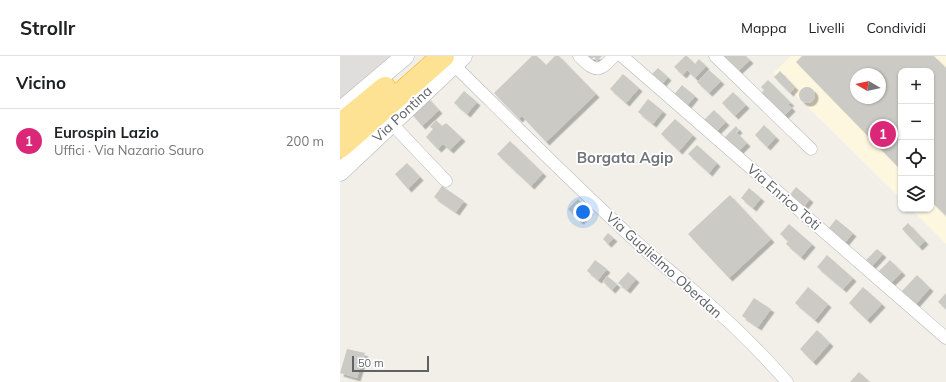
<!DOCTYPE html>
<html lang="it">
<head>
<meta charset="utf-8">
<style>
	:root { --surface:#fff; --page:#f2f2f2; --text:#202124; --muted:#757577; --line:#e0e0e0; --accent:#db2777 }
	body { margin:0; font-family:Mulish,sans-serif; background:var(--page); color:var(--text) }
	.controls { position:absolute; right:12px; top:12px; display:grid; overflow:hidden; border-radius:8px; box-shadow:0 1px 3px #0004 }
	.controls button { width:36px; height:36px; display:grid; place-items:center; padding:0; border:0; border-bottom:1px solid var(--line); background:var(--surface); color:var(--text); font:20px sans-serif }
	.compass { position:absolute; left:510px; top:12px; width:36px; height:36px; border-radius:50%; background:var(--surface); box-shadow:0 1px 3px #0004; rotate:279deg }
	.scale { position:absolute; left:12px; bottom:10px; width:77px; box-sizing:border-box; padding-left:4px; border:2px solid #5f6368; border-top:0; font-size:11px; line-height:14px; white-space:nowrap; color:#5f6368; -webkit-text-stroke:3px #fff; paint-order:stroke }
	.you { position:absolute; left:243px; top:156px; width:14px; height:14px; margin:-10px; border:3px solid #fff; border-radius:50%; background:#1a73e8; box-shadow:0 0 0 6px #1a73e833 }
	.badge { display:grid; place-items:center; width:26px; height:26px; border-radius:50%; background:var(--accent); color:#fff; font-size:13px; font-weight:700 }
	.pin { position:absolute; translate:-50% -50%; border:2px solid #fff; box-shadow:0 1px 4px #0006 }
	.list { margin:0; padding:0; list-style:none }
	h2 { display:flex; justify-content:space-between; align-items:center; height:52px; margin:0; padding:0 16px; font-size:17px }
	h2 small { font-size:13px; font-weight:400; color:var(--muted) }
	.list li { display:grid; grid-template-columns:26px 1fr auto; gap:12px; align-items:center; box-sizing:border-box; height:64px; padding:0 16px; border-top:1px solid var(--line) }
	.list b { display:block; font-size:15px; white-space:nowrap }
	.list p { margin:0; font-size:13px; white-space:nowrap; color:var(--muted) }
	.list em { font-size:13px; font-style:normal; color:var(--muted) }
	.icon { flex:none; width:22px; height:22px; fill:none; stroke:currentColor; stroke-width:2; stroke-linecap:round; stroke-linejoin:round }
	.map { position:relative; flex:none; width:606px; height:326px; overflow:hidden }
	header { display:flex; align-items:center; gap:24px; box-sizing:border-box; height:56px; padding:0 20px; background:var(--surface); border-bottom:1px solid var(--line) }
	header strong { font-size:19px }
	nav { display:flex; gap:22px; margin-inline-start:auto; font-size:14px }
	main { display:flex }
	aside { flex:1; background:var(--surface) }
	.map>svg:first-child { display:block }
	.commercial { fill:#fef7e0; fill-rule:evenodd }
	.industrial { fill:#e0deda }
	.building { fill:#cccac5; fill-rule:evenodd; filter:url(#shadow) }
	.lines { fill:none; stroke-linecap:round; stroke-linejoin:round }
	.street-casing { stroke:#b5b8bc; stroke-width:13 }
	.secondary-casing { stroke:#b6babf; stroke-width:19 }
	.highway-casing { stroke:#f9ab00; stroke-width:23 }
	.street { stroke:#fff; stroke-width:12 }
	.secondary { stroke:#fff; stroke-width:18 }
	.highway { stroke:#fde293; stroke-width:22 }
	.labels { text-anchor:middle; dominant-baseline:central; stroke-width:3.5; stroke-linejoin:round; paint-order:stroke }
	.street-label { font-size:14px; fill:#5f6368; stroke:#fff }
	.neighbourhood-label { font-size:15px; font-weight:bold; fill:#70757a; stroke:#fff }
</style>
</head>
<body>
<header>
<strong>Strollr</strong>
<nav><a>Mappa</a><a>Livelli</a><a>Condividi</a></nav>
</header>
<main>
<aside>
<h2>Vicino<small></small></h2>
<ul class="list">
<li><span class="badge">1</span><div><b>Eurospin Lazio</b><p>Uffici · Via Nazario Sauro</p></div><em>200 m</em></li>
</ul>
</aside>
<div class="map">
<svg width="606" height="326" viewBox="0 0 606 326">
	<defs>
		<filter id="shadow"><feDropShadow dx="3.5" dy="3.5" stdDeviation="0" flood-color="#0004"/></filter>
	</defs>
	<rect width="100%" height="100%" fill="#f1efe8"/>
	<path class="commercial" d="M451,0H606V188L571,153H591V15H561V143L433,17ZM516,18H540V42H516Z"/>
	<path class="industrial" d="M0,0H72L0,61Z"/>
	<path class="building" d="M192,0H197L206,9L215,0H219L256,38L206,86L182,60L179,63L154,37Z
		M244,0H262L257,5L254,1L249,5Z
		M345,0H347L355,8L359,3L366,10L355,22L347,14L343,19L334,11Z
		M379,0H406L410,4L397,16Z
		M462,0H594L606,12V160L591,145V15H561V114L456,6ZM516,18H540V42H516Z
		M318,12L328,21L321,29L310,20Z
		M369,14L381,25L369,37L357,26Z
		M440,15L455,31L450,37L434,21Z
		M283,18L299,32L286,47L270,33Z
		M428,24L451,47L448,48L452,52L443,61L420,38L424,34L421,31Z
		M342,29L355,40L346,51L333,40Z
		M459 39a8 8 0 1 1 16 0a8 8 0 1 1-16 0Z
		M124,35L137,46L127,58L114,47Z
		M393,36L406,49L395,60L382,47Z
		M87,41L99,54L82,70L70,56Z
		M308,43L323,55L313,68L298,56Z
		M374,54L386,66L375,77L363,65Z
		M335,63L353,79L339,95L321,78Z
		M96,64L102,70L106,67L122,82L110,94L103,88L98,93L86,81L93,73L90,71Z
		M424,69L436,81L427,91L415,79Z
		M396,70L399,74L396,76L407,87L397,97L383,83Z
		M170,85L203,117L191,130L157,98Z
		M357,89L377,107L369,117L348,98Z
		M67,107L80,121L68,133L55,118Z
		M102,130L124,145L116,156L94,141Z
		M456,131L470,143L462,153L448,141Z
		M409,132L421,142L413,152L401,142Z
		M390,139L431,183L389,222L348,178Z
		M238,143L250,155L240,165L228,153Z
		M496,163L513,177L503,189L486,176Z
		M568,167L585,185L579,191L562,173Z
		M449,168L472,188L461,201L446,188L448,185L440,178Z
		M268,177L274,182L268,188L263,183Z
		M537,193L543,198L529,213L523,207Z
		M487,199L513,222L503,233L477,211Z
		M255,204L267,213L258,224L247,215Z
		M550,204L562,216L549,229L537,217Z
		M288,216L296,223L287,234L278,227Z
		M577,219L590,232L575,249L561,236Z
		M267,220L277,228L272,234L263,226Z
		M468,231L488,248L475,264L455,247Z
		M523,231L542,248L527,264L509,247Z
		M606,237V253L598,246Z
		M414,242L431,253L418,271L402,260Z
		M477,274L490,287L473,306L460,293Z
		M7,293L25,297L17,322L0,317Z
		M519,316L530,326H510Z"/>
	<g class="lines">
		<g class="street-casing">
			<path id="street" d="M239,0C255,16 259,17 274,0
				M282,0L606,282
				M375,0L471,93
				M114,9C176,70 237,132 301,190C318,206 337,220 354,235C387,263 419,294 447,326
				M52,68L106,125"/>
		</g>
		<g class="secondary-casing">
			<path id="secondary" d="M0,55L65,0
				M0,116L123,0"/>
		</g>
		<g class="highway-casing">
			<path id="highway" d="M0,69L45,32
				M0,91L103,0"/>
		</g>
		<use href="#street" class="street"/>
		<use href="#secondary" class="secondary"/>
		<use href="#highway" class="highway"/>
	</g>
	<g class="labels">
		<g class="street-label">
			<text transform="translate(62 58) rotate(-43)">Via Pontina</text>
			<text transform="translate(444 141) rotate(41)">Via Enrico Toti</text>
			<text transform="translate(324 209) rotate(42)">Via Guglielmo Oberdan</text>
		</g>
		<g class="neighbourhood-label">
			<text x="285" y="101">Borgata Agip</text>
		</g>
	</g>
</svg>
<div class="controls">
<button>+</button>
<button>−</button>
<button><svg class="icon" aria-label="locate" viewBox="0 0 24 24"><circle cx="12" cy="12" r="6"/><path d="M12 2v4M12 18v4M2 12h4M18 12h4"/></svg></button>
<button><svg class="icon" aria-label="layers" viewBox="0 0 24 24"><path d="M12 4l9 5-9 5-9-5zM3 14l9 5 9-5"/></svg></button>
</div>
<svg class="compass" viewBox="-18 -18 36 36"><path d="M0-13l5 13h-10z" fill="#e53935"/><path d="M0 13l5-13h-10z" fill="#757577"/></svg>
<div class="scale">50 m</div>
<div class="you"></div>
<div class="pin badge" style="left:543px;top:78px">1</div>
</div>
</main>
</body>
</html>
